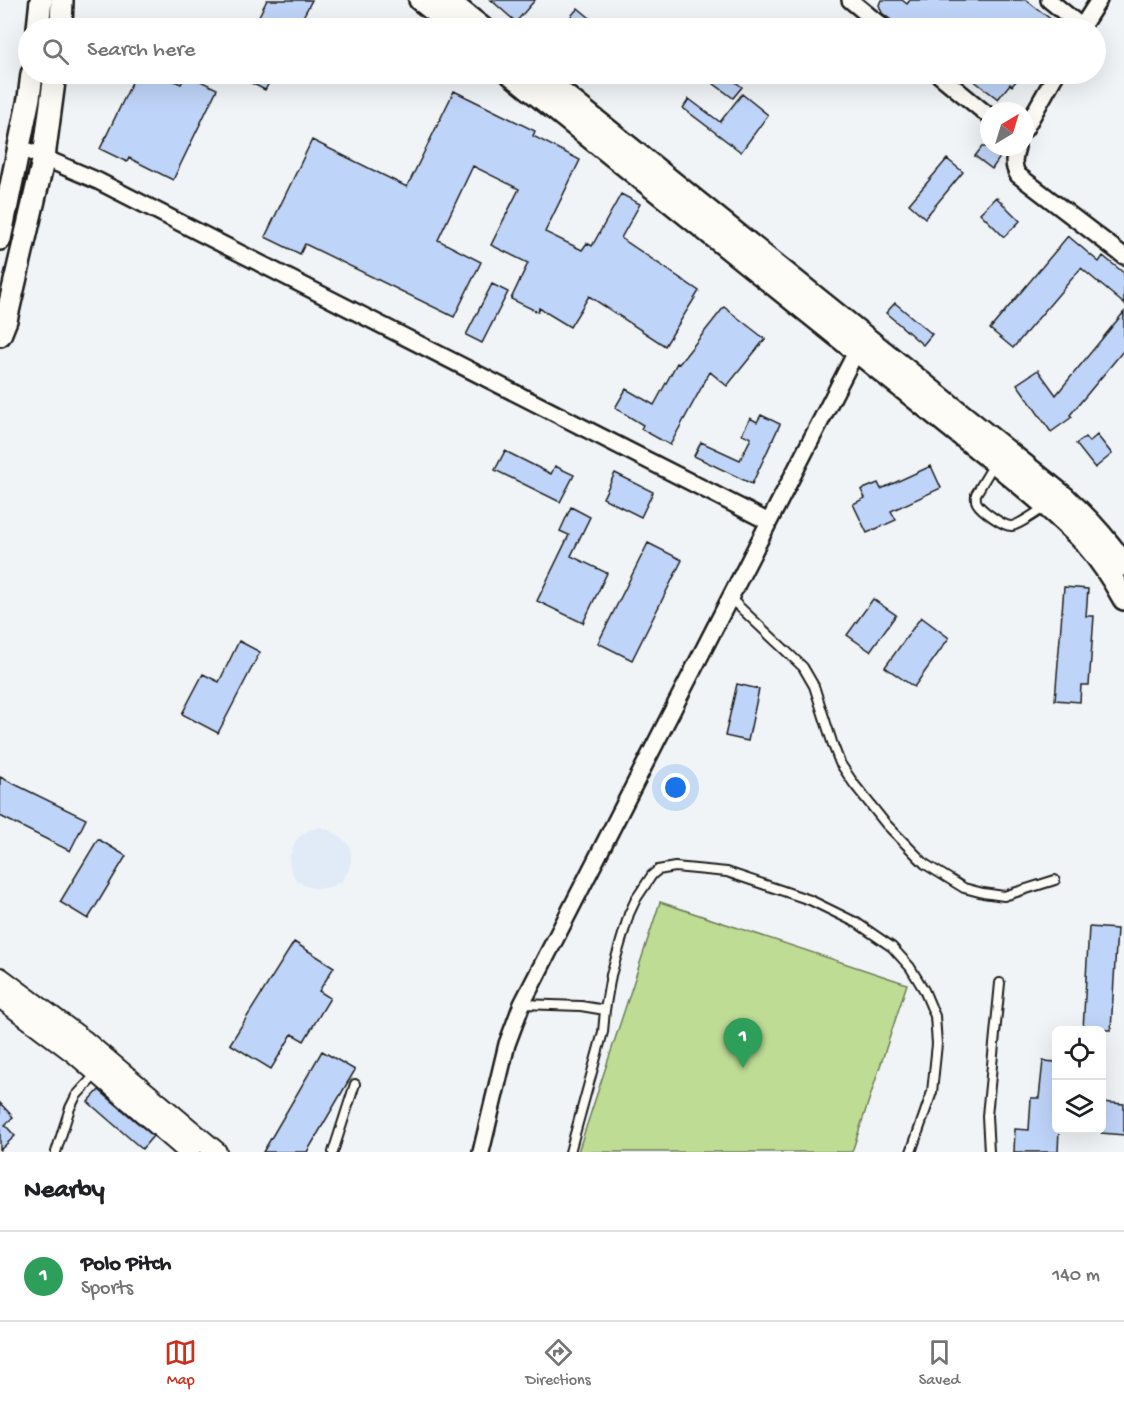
<!DOCTYPE html>
<html lang="en">
<head>
<meta charset="utf-8">
<style>
	:root { --surface:#fff; --page:#f2f2f2; --text:#202124; --muted:#757577; --line:#e0e0e0; --accent:#c8321e }
	body { margin:0; font-family:"Gochi Hand",sans-serif; background:var(--page); color:var(--text) }
	.controls { position:absolute; right:18px; bottom:18px; display:grid; overflow:hidden; border-radius:9px; box-shadow:0 6px 24px #0002 }
	.controls button { width:54px; height:54px; display:grid; place-items:center; padding:0; border:0; border-bottom:2px solid var(--line); background:var(--surface); color:var(--text); font:30px sans-serif }
	.compass { position:absolute; left:980px; top:102px; width:54px; height:54px; border-radius:50%; background:var(--surface); box-shadow:0 6px 24px #0002; rotate:38deg }
	.you { position:absolute; left:676px; top:788px; width:21px; height:21px; margin:-15px; border:4px solid #fff; border-radius:50%; background:#1a73e8; box-shadow:0 0 0 9px #1a73e833 }
	.badge { display:grid; place-items:center; width:39px; height:39px; border-radius:50%; background:var(--accent); color:#fff; font-size:20px; font-weight:700 }
	.pin { position:absolute; translate:-50% -50px; filter:drop-shadow(0 2px 3px #0008) }
	.pin::after { content:''; position:absolute; top:32px; width:21px; height:18px; background:inherit; clip-path:polygon(0 0,100% 0,50% 100%) }
	.list { margin:0; padding:0; list-style:none }
	h2 { display:flex; justify-content:space-between; align-items:center; height:78px; margin:0; padding:0 24px; font-size:26px }
	h2 small { font-size:20px; font-weight:400; color:var(--muted) }
	.list li { display:grid; grid-template-columns:39px 1fr auto; gap:18px; align-items:center; box-sizing:border-box; height:90px; padding:0 24px; border-top:2px solid var(--line) }
	.list b { display:block; font-size:22px; white-space:nowrap }
	.list p { margin:0; font-size:20px; white-space:nowrap; color:var(--muted) }
	.list em { font-size:20px; font-style:normal; color:var(--muted) }
	.icon { flex:none; width:33px; height:33px; fill:none; stroke:currentColor; stroke-width:2; stroke-linecap:round; stroke-linejoin:round }
	.map { position:relative; flex:none; width:1124px; height:1152px; overflow:hidden }
	.search { position:absolute; background:var(--surface); box-shadow:0 6px 24px #0002; left:18px; right:18px; top:18px; height:66px; display:flex; align-items:center; gap:15px; box-sizing:border-box; padding:0 21px; border-radius:33px; color:var(--muted); font-size:22px }
	.sheet { height:168px; background:var(--surface) }
	nav { display:flex; justify-content:space-around; align-items:center; box-sizing:border-box; height:84px; border-top:2px solid var(--line); background:var(--surface); font-size:16px; color:var(--muted) }
	nav a { display:grid; justify-items:center; gap:3px }
	nav .on { color:var(--accent) }
	.map>svg:first-child { display:block }
	.built { fill:#e1eaf7 }
	.green { fill:#bedc94; stroke:#6d7c58; stroke-width:1.5 }
	.building { fill:#bed4f8; stroke:#1c1c1c; stroke-width:1.5 }
	.lines { fill:none; stroke-linecap:round; stroke-linejoin:round }
	.service-casing { stroke:#1c1c1c; stroke-width:12 }
	.minor-casing { stroke:#1c1c1c; stroke-width:20 }
	.tertiary-casing { stroke:#1c1c1c; stroke-width:24 }
	.secondary-casing { stroke:#1c1c1c; stroke-width:26 }
	.service { stroke:#fdfcf7; stroke-width:8 }
	.minor { stroke:#fdfcf7; stroke-width:15 }
	.tertiary { stroke:#fdfcf7; stroke-width:20 }
	.secondary { stroke:#fdfcf7; stroke-width:21 }
</style>
</head>
<body>
<div class="map">
<svg width="1124" height="1152" viewBox="0 0 1124 1152">
	<rect width="100%" height="100%" fill="#f0f4f7"/>
	<filter id="ink" filterUnits="userSpaceOnUse"><feTurbulence type="fractalNoise" baseFrequency=".0167" numOctaves="2"/><feDisplacementMap in="SourceGraphic" scale="12" xChannelSelector="R" yChannelSelector="G"/><feConvolveMatrix kernelMatrix="1 2 1 2 8 2 1 2 1" color-interpolation-filters="sRGB"/></filter>
	<g filter="url(#ink)">
		<path class="built" d="M320,827L331,831L339,836L349,845L351,853V861L349,870L341,882L333,886L324,888H313L303,885L295,879L290,868L289,858L295,842L300,836L309,830Z"/>
		<path class="green" d="M660,902L907,984L852,1152H578Z"/>
		<path class="building" d="M267,0H312L297,28H253Z
			M491,0H535L516,22Z
			M881,0H902L907,4L910,0H1026L1053,21L1048,28H913L903,21L899,26L882,13L879,5Z
			M578,8L602,28H561Z
			M136,74H159L181,84L186,74L217,89L173,180L129,158L127,162L100,149Z
			M234,74H274L265,90Z
			M714,74H725L742,87L733,98L709,80Z
			M965,74H1022L1012,86L1010,84L998,99Z
			M454,91L535,131L533,136L580,160L545,232L582,250L587,243L592,246L621,194L640,204L621,238L699,291L665,346L589,296L570,327L539,308L538,312L511,299L528,263L491,245L519,189L473,166L438,240L481,262L454,317L305,244L300,254L265,237L312,140L407,187Z
			M742,94L768,115L741,152L683,108L689,99L720,122Z
			M982,147H1007L992,169L975,156Z
			M947,159L963,172L925,218L909,204Z
			M996,197L1020,221L1004,237L980,213Z
			M1068,236L1099,262L1103,256L1124,273V304L1081,268L1013,348L990,329Z
			M492,284L508,292L482,343L466,335Z
			M895,303L932,334L923,345L886,313Z
			M724,307L765,339L727,386L710,372L670,445L641,429L643,425L615,408L626,389L654,405L677,363L679,364Z
			M1124,312V350L1070,415L1072,417L1051,432L1017,384L1038,370L1056,395Z
			M761,415L780,424L752,484L694,456L701,442L740,460L751,438L742,434L750,418L757,422Z
			M1097,435L1112,454L1095,468L1076,444L1085,437L1089,442Z
			M505,451L551,474L555,466L574,475L560,502L495,470Z
			M931,466L941,488L891,511L896,520L867,533L853,504L865,498L861,490L878,483L881,489Z
			M615,473L653,492L641,517L603,498Z
			M571,507L590,517L571,556L607,573L583,623L537,601L569,535L560,531Z
			M648,543L682,560L632,660L598,643Z
			M1064,587L1088,589L1086,616H1094L1089,685H1081L1080,702L1055,700Z
			M873,599L896,615L870,651L847,635Z
			M921,617L949,638L914,687L885,667Z
			M239,641L260,652L218,733L182,714L203,674L219,682Z
			M737,684L759,689L748,741L725,736Z
			M0,777L86,819L70,851L0,816Z
			M98,839L126,856L88,919L60,902Z
			M1089,927L1117,929L1111,1030H1083Z
			M294,942L334,967L319,991L330,998L304,1041L292,1034L271,1069L230,1044Z
			M322,1051L355,1070L307,1152H263Z
			M1043,1061L1056,1062V1130H1059L1058,1152H1014L1015,1129L1029,1130L1031,1098H1039Z
			M99,1090L153,1136L142,1149L88,1102Z
			M1101,1102L1124,1104V1135L1101,1133Z
			M0,1103L13,1117L5,1125L15,1136L0,1150Z"/>
		<g class="lines">
			<g class="service-casing">
				<path id="service" d="M994,464L976,494C976,497 975,500 977,503C981,510 1004,527 1012,526C1021,524 1037,512 1045,507
					M731,599L803,667L814,686L833,745L840,763L854,784L886,824L925,864L964,888L983,893L1004,896L1055,880
					M522,1004L581,1006L605,1010
					M56,1152L70,1108L76,1096L96,1074
					M333,1152L355,1084
					M570,1152L603,1032L605,1010L611,975L629,914L636,899L652,875L658,870L675,867L727,872L810,900L857,923L892,947L910,967L924,990L935,1016L937,1044L932,1092L911,1152
					M989,1152L987,1116L1000,983"/>
			</g>
			<g class="minor-casing">
				<path id="minor" d="M850,0L884,28
					M1049,0L1082,27
					M1081,28L1099,0
					M938,74L989,116
					M1025,129L1056,74
					M19,147L98,181L769,522
					M1017,147C1014,158 1012,165 1018,175L1124,256
					M481,1152L507,1044L522,1004L856,352"/>
			</g>
			<g class="tertiary-casing">
				<path id="tertiary" d="M0,978L83,1040L216,1152
					M0,997L76,1054L189,1152"/>
			</g>
			<g class="secondary-casing">
				<path id="secondary" d="M420,0L456,28
					M447,0L482,28
					M38,28L41,0
					M61,28L62,0
					M511,74L995,462C1025,488 1058,513 1085,542C1100,559 1113,579 1124,599
					M538,74L1065,498C1087,518 1107,540 1124,565
					M0,239L29,98L32,74
					M0,335L6,320L44,157L55,74"/>
			</g>
			<use href="#service" class="service"/>
			<use href="#minor" class="minor"/>
			<use href="#tertiary" class="tertiary"/>
			<use href="#secondary" class="secondary"/>
		</g>
	</g>
</svg>
<div class="controls">
<button><svg class="icon" aria-label="locate" viewBox="0 0 24 24"><circle cx="12" cy="12" r="6"/><path d="M12 2v4M12 18v4M2 12h4M18 12h4"/></svg></button>
<button><svg class="icon" aria-label="layers" viewBox="0 0 24 24"><path d="M12 4l9 5-9 5-9-5zM3 14l9 5 9-5"/></svg></button>
</div>
<svg class="compass" viewBox="-18 -18 36 36"><path d="M0-13l5 13h-10z" fill="#e53935"/><path d="M0 13l5-13h-10z" fill="#757577"/></svg>
<div class="you"></div>
<div class="pin badge" style="left:743px;top:1068px;background:#2e9e5b">1</div>
<div class="search"><svg class="icon" aria-label="search" viewBox="0 0 24 24"><circle cx="10" cy="10" r="6"/><path d="M15 15l6 6"/></svg>Search here</div>
</div>
<section class="sheet">
<h2>Nearby<small></small></h2>
<ul class="list">
<li><span class="badge" style="background:#2e9e5b">1</span><div><b>Polo Pitch</b><p>Sports</p></div><em>140 m</em></li>
</ul>
</section>
<nav>
<a class="on"><svg class="icon" aria-label="map" viewBox="0 0 24 24"><path d="M3 6l6-2 6 2 6-2v14l-6 2-6-2-6 2zM9 4v14M15 6v14"/></svg>Map</a>
<a><svg class="icon" aria-label="directions" viewBox="0 0 24 24"><path d="M12 3l9 9-9 9-9-9zM9 14v-3h6M13 9l2 2-2 2"/></svg>Directions</a>
<a><svg class="icon" aria-label="saved" viewBox="0 0 24 24"><path d="M7 4h10v16l-5-4-5 4z"/></svg>Saved</a>
</nav>
</body>
</html>
